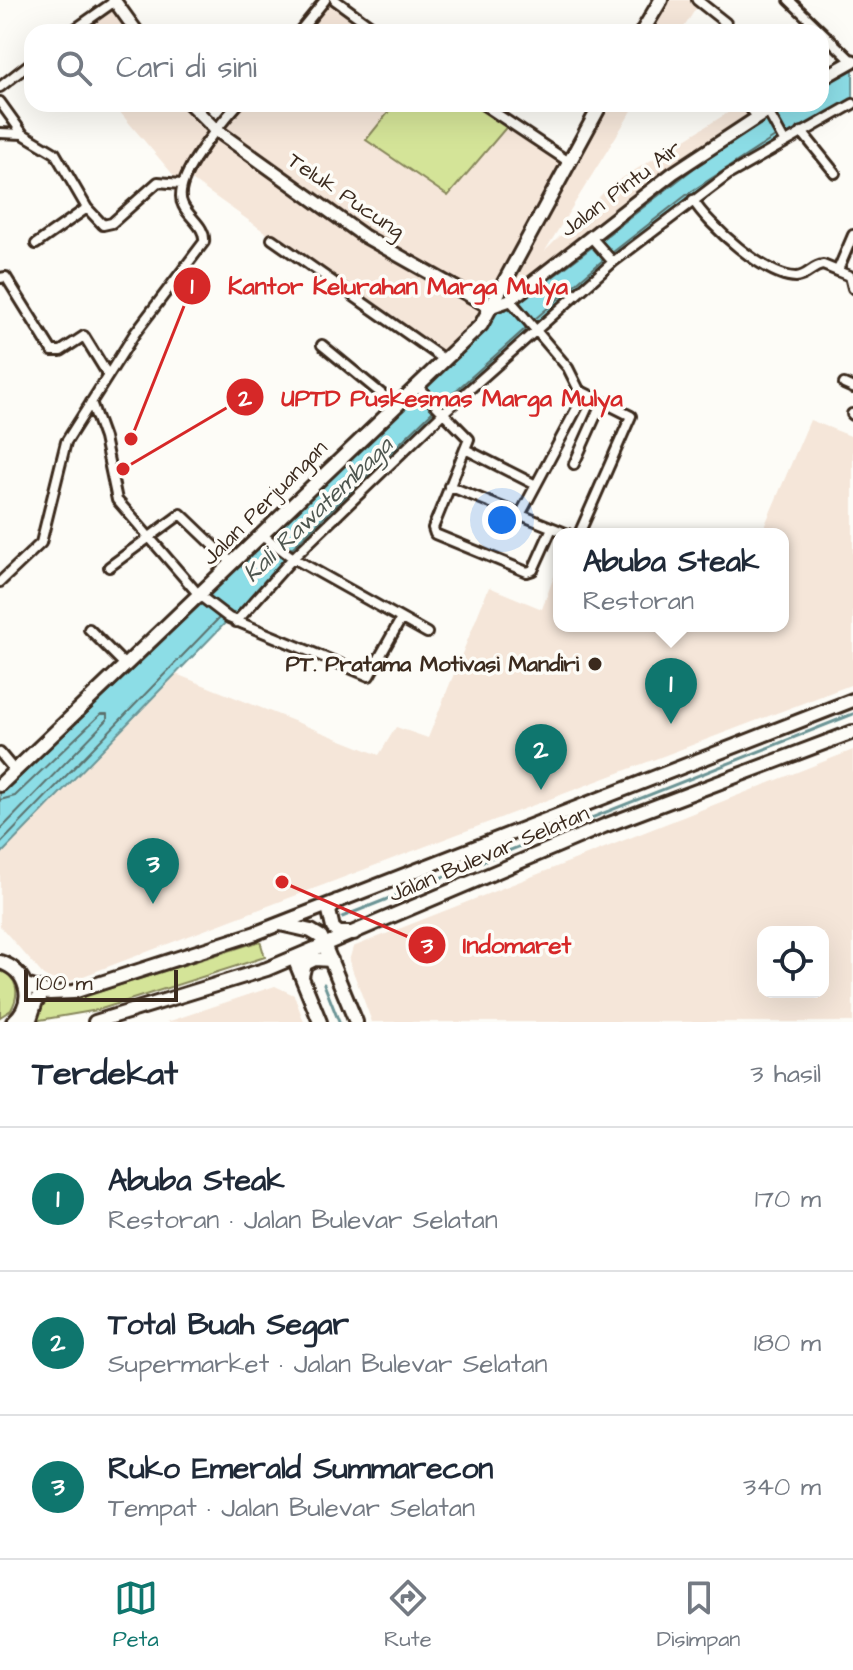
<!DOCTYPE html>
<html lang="id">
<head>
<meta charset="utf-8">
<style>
	:root { --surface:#fff; --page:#f2f2f3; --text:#1f2937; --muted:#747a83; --line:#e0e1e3; --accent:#0f766e }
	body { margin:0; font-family:"Architects Daughter",sans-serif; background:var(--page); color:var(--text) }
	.controls { position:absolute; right:24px; bottom:24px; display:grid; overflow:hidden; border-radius:16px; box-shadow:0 8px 32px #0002 }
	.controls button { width:72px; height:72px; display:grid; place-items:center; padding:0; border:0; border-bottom:2px solid var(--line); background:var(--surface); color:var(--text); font:40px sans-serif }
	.scale { position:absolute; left:24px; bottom:20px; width:154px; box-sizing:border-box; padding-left:8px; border:4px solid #3b2a1e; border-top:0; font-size:22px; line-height:28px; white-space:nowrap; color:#3b2a1e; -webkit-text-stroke:6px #fdfcf7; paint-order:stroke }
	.you { position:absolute; left:502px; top:520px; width:28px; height:28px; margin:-20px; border:6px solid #fff; border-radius:50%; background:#1a73e8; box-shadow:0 0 0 12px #1a73e833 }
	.badge { display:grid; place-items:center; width:52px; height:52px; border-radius:50%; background:var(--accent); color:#fff; font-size:26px; font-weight:700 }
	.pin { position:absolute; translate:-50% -66px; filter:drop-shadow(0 2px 4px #0008) }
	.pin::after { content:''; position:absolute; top:42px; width:28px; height:24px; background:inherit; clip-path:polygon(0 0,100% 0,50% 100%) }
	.popup { position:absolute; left:553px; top:528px; width:236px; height:104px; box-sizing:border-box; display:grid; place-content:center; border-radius:16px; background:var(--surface); filter:drop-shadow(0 2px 6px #0005); font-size:26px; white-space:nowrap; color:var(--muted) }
	.popup b { font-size:30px; color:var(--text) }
	.popup::after { content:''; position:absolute; left:50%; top:100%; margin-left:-16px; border:16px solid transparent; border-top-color:var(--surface) }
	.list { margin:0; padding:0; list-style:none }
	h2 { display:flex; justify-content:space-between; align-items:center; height:104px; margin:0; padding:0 32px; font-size:34px }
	h2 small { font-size:26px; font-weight:400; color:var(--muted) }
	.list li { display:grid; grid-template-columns:52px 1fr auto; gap:24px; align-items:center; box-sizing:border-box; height:144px; padding:0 32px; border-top:2px solid var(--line) }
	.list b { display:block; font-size:30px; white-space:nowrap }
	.list p { margin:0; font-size:26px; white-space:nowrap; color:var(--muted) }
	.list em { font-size:26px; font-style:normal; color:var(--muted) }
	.icon { flex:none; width:44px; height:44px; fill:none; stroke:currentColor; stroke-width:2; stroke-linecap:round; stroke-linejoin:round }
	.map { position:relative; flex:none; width:853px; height:1022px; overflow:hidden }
	.search { position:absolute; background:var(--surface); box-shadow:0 8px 32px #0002; left:24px; right:24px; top:24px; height:88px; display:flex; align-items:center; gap:20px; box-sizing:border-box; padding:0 28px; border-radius:24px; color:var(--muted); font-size:30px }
	.sheet { height:536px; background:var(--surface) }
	nav { display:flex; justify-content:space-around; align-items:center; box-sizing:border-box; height:112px; border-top:2px solid var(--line); background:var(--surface); font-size:22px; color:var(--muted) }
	nav a { display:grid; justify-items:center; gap:4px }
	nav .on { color:var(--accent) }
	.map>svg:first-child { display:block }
	.built { fill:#f5e6d9; fill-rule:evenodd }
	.green { fill:#d4e498; stroke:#88875b; stroke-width:2 }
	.water { fill:#8cdde6; stroke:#6c9596; stroke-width:2 }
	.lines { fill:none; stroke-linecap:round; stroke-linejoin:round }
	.shore { stroke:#5b726e; stroke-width:2 }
	.stream { stroke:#6c9596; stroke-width:3 }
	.street-casing { stroke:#3b2a1e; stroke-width:14 }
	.secondary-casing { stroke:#3b2a1e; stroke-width:17 }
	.primary-casing { stroke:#3b2a1e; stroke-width:18 }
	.street { stroke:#fdfcf7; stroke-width:8 }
	.secondary { stroke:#fdfcf7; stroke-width:11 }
	.primary { stroke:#fdfcf7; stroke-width:12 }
	.poi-dot { fill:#3b2a1e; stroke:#fdfcf7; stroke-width:3 }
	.labels { text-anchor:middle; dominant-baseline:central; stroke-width:7; stroke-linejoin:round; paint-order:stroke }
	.street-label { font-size:22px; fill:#3b2a1e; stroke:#fdfcf7 }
	.poi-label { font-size:22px; font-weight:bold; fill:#3b2a1e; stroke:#fdfcf7; text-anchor:end }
	.water-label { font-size:24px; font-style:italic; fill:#4f5750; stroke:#fdfcf7 }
	.leader { fill:none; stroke:#d62828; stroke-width:3 }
	.callout-dot { fill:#d62828; stroke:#fdfcf7; stroke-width:3 }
	.mark-label { font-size:24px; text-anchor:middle; font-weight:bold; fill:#fff }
	.callout-label { font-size:24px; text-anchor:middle; font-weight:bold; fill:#d62828; stroke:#fdfcf7; stroke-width:7; stroke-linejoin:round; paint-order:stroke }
</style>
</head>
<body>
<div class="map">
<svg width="853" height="1022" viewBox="0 0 853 1022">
	<rect width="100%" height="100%" fill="#fdfcf7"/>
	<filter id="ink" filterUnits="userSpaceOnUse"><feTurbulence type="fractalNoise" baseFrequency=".0125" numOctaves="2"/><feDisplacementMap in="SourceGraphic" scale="16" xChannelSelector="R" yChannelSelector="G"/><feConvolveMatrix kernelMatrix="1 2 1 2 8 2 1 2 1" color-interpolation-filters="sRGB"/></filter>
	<g filter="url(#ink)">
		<path class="built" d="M325,0H335L379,32H299Z
			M661,0H697L700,2L681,32H642Z
			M115,1L137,32H71Z
			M113,104H190L216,130L238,104H482L569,162L601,104H636L545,251L611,185L742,104H747L758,118L445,360L186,176L181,184Z
			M810,420L853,437V684L65,983L45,977L0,926V855L176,674L379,755L396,727L428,738L489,587L542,609L559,563V626H783V534H761Z
			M853,750V1022H372L349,961L353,947ZM763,932H823V992H763Z
			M275,986L294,995L304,1022H167Z"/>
		<path class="green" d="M395,104H482L510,123L448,196L366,140Z
			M260,941L265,957L98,1010L34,1021L42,1000L98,992Z
			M0,970C18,977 20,994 11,1010L0,1017Z"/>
		<path class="water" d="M853,61V104C800,136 742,165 692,201C526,323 380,475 236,622L229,619L0,855V785L417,386L490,307L778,104H821V79Z"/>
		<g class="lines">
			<path class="shore" d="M601,240L698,165
				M613,252L689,193L775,137
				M520,302L592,247
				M535,319L603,260
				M442,403L526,328
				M291,549L433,411
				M8,788L201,604
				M0,800L15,796L101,714H107V720L0,830
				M0,844L219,618"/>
			<path class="stream" d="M342,917L853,714
				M324,984L339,1022"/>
			<g class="street-casing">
				<path id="street" d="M335,0L379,32
					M697,0L726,23V32
					M789,0L852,61
					M71,32L115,1
					M299,32L325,0
					M0,87L32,62
					M0,102L23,134
					M482,104L569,162
					M747,104L758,118
					M767,110L784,141
					M802,132L835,173
					M0,133L23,134L55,153L87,208L103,225L112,223L158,182L181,184
					M693,200C708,225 766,277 796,277C807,277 812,266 823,265L850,276L853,288
					M591,237L613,262
					M272,239L445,360
					M36,244L87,208
					M838,270L853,235
					M0,278L6,277L52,351H61L84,336L108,375
					M510,300L568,368L579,390L631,416L579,534
					M322,345L395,405
					M844,384L853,388
					M417,386L469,439L433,528L435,534L527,572L533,570L552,528
					M91,402L104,438L117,500L199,595L229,618L369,676L401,619
					M852,414L853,415
					M465,449L534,484
					M574,464L601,404
					M449,486L568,534
					M520,515L584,395
					M261,534L293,558L427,633
					M109,567L181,514L232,563
					M0,582L41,543L66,442L135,333L204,242C206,227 189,218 183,205C170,181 222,122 238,104
					M236,622L293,558L443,413L613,262L728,175L853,104
					M89,629L126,666
					M0,753L15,771"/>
			</g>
			<g class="secondary-casing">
				<path id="secondary" d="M114,0L137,32
					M821,79L853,61
					M190,104L216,130L364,236L490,307L510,300L673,173L778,104"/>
			</g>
			<g class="primary-casing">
				<path id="primary" d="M642,32L661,0
					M0,785L481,325L601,104
					M337,901L329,911L333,928L339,933H354
					M280,924L311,931L321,937L356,1022
					M294,958L320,1022
					M0,962C28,971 36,1002 13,1022
					M302,976L305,964L315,959L331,960
					M26,985L50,993L73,992L256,933L853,700
					M29,1022L36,1001L45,992
					M95,1022L267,969L604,826L853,732"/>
			</g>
			<use href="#street" class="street"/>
			<use href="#secondary" class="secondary"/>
			<use href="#primary" class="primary"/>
		</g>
	</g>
	<circle class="poi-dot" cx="595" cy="664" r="8"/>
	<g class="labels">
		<g class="street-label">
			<text transform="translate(621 189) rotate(-37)">Jalan Pintu Air</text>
			<text transform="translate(346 196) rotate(34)">Teluk Pucung</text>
			<text transform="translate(265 503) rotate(-45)">Jalan Perjuangan</text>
			<text transform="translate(489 854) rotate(-23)">Jalan Bulevar Selatan</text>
		</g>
		<g class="poi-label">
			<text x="579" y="664">PT. Pratama Motivasi Mandiri</text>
		</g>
		<g class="water-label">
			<text transform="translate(318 510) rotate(-44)">Kali Rawatembaga</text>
		</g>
	</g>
	<path class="leader" d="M131 439L192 286M123 469L245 397M282 882L427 945"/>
	<g class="callout-dot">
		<circle cx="131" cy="439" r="8"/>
		<circle cx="123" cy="469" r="8"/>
		<circle cx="282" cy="882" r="8"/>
		<circle cx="192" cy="286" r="20"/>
		<circle cx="245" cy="397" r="20"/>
		<circle cx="427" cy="945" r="20"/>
	</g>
	<g class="mark-label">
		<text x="192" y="294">1</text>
		<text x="245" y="406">2</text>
		<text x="427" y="953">3</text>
	</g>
	<g class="callout-label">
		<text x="398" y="294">Kantor Kelurahan Marga Mulya</text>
		<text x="452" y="406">UPTD Puskesmas Marga Mulya</text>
		<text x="517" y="953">Indomaret</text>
	</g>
</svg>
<div class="controls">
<button><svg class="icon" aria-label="locate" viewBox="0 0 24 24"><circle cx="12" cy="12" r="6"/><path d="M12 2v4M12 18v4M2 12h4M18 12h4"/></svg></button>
</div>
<div class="scale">100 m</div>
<div class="you"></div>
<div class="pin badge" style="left:671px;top:724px">1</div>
<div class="popup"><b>Abuba Steak</b>Restoran</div>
<div class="pin badge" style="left:541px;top:790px">2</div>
<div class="pin badge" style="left:153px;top:904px">3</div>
<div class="search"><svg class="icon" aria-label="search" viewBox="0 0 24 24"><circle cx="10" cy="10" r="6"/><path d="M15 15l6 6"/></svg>Cari di sini</div>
</div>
<section class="sheet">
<h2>Terdekat<small>3 hasil</small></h2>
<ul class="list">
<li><span class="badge">1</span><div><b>Abuba Steak</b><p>Restoran · Jalan Bulevar Selatan</p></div><em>170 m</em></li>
<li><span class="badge">2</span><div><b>Total Buah Segar</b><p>Supermarket · Jalan Bulevar Selatan</p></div><em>180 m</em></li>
<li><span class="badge">3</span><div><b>Ruko Emerald Summarecon</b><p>Tempat · Jalan Bulevar Selatan</p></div><em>340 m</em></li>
</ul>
</section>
<nav>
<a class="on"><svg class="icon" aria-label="map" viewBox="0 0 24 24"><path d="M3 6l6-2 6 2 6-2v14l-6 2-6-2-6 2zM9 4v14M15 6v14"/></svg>Peta</a>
<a><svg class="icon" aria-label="directions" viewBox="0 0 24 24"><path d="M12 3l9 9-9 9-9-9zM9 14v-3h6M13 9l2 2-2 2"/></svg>Rute</a>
<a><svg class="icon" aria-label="saved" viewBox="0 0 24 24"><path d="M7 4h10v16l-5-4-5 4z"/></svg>Disimpan</a>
</nav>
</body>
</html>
